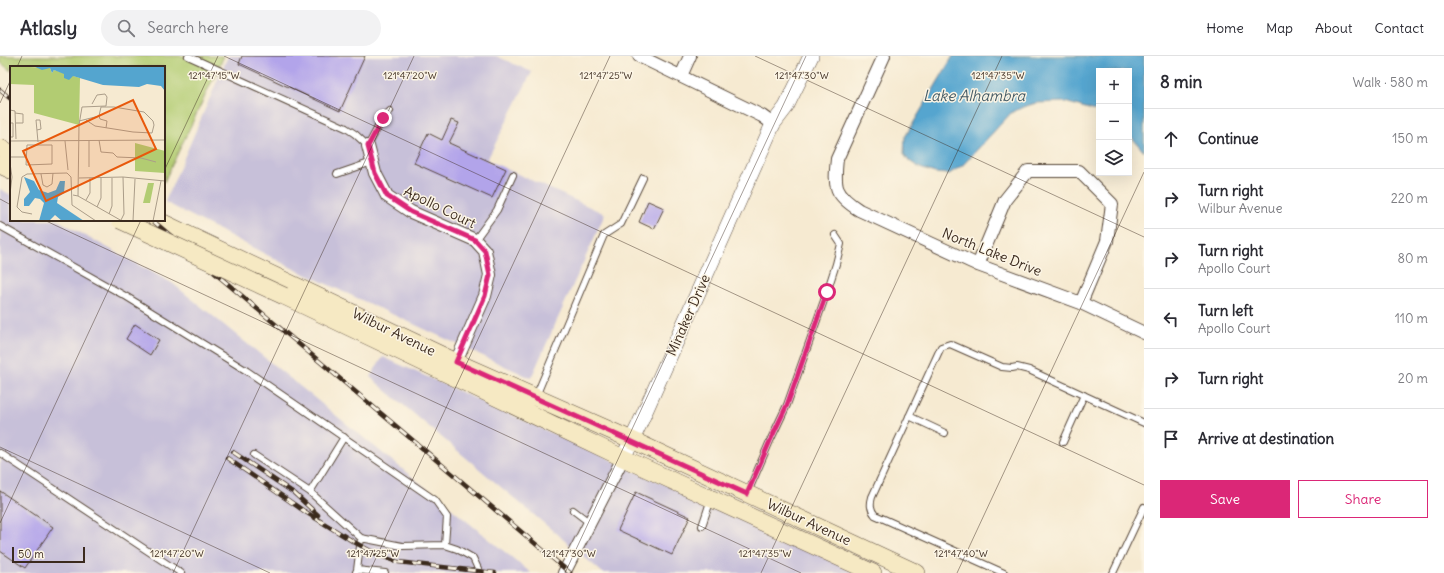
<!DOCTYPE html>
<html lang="en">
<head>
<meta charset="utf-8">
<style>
	:root { --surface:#fff; --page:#f2f2f3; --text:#2b2b33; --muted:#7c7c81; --line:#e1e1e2; --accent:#db2777 }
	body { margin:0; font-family:Delius,sans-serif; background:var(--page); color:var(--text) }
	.controls { position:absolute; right:12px; top:12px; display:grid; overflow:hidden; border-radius:0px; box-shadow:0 4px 16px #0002 }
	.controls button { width:36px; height:36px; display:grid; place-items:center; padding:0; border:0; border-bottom:1px solid var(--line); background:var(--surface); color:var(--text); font:20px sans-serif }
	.scale { position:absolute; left:12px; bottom:10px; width:73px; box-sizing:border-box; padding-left:4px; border:2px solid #3b2a1e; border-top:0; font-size:11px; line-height:14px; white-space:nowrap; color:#3b2a1e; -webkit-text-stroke:3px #fcf5e5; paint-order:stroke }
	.stop { position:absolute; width:12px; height:12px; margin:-9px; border:3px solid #db2777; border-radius:50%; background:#fff }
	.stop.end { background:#db2777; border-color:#fff; box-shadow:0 1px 4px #0008 }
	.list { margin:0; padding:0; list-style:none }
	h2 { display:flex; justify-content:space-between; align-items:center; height:52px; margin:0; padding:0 16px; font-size:17px }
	h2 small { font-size:13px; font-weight:400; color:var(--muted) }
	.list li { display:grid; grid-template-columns:26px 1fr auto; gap:12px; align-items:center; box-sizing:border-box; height:60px; padding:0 16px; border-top:1px solid var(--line) }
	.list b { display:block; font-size:15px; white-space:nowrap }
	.list p { margin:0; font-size:13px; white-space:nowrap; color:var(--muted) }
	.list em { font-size:13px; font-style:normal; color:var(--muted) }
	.actions { display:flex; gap:8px; padding:12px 16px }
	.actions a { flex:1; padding:9px 0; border:1px solid var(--accent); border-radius:0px; text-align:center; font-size:14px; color:var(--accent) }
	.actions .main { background:var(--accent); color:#fff }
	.icon { flex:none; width:22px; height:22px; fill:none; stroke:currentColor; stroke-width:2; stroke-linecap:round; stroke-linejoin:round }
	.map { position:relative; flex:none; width:1144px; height:517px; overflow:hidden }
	header { display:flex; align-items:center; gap:24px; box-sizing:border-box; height:56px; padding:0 20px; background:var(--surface); border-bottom:1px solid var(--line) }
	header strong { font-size:19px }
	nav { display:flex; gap:22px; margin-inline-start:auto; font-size:14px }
	.search { width:280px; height:36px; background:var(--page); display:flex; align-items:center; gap:10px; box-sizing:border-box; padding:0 14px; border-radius:22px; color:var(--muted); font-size:15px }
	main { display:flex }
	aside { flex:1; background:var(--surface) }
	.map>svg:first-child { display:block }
	.industrial { fill:#c7c0d9 }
	.green { fill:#b2cc72; stroke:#767b48 }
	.water { fill:#54a5cf; stroke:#486876 }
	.building { fill:#b2a4ea }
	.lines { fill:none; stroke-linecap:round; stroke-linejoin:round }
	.service-casing { stroke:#574739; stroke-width:8 }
	.minor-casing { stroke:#574739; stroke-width:14 }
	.tertiary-casing { stroke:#574739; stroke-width:16 }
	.secondary-casing { stroke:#574739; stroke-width:18 }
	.service { stroke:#fff; stroke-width:6 }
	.minor { stroke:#fff; stroke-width:12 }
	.tertiary { stroke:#fff; stroke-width:15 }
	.secondary { stroke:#f6e9c3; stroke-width:17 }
	.rail-casing { stroke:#3b2a1e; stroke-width:4.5 }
	.rail { stroke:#fcf5e5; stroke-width:3; stroke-dasharray:9; stroke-linecap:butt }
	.secondary-bridge-casing { stroke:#574739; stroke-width:18; stroke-linecap:butt }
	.secondary-bridge { stroke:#f6e9c3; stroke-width:17 }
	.route { stroke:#db2777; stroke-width:5 }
	.ticks { fill:none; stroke:#3b2a1e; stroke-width:1; stroke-opacity:0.45 }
	.labels { text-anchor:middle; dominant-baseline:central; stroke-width:3; stroke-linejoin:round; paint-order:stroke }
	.street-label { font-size:14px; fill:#3b2a1e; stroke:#fcf5e5 }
	.water-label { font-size:15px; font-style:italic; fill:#455b65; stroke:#fcf5e5 }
	.inset-road { fill:none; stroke:#ab9d89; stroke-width:1 }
	.view { fill:#e8590c; fill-opacity:0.15; stroke:#e8590c; stroke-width:2 }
	.inset-edge { fill:none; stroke:#3b2a1e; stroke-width:2 }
	.ticks-label { font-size:10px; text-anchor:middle; fill:#3b2a1e; stroke:#fcf5e5; stroke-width:3; stroke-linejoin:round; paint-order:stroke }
</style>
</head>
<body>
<header>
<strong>Atlasly</strong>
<div class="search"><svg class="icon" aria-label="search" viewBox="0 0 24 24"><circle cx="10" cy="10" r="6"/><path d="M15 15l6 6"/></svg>Search here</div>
<nav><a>Home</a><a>Map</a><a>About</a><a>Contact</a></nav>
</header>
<main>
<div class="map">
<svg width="1144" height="517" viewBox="0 0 1144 517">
	<rect width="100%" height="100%" fill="#fcf5e5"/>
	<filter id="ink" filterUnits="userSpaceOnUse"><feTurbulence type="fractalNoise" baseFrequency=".025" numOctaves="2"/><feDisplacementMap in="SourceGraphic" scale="8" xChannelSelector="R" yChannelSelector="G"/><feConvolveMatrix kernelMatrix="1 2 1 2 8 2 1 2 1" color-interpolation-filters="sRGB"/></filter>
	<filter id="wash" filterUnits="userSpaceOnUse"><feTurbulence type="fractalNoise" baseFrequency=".012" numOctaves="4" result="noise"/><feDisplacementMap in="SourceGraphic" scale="16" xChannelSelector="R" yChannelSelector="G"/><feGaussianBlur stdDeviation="0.9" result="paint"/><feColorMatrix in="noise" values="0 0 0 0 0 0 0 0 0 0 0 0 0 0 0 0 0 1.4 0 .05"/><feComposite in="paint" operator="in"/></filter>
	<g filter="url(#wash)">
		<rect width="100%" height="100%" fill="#f6ead1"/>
		<path class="industrial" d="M228,0H496L532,16L487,104L605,158L531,322L294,213L165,146Z
			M0,133L11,139V164H57L172,227L531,517H0Z
			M383,301L862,517H603L370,321Z"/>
		<path class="green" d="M0,0H224L164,126V11H11V15L0,6Z"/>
		<path class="water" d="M953,0H1144V96L1129,78V15H1099V56L1065,46L1036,47L1023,51L1011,57L963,109L949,118L935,117L920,112L908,104L904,98L905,81Z"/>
		<g id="blocks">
			<path class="building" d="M242,0H365L340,55L239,8Z
				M451,64L459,67L449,87L506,113L492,142L414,107L428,77L442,84Z
				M648,145L664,152L654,173L639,166Z
				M135,268L159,284L150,299L126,283Z
				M0,435L53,471L25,512L0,495Z
				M636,436L690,461L672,499L618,474Z"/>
		</g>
	</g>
	<g filter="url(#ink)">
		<use href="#blocks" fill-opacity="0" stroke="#574739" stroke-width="1"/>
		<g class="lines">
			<g class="service-casing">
				<path id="service" d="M188,0L346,72L355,78L368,90L383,62L390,55
					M337,118L372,106
					M0,170L127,241L247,315L435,444L447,461L445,489
					M475,184L497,154L513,119
					M536,340L604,179L621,168L643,122
					M909,360L945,377
					M344,381L310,436L361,482L357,514
					M1063,386L1084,339
					M0,397L181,517
					M254,399L310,436
					M748,436L770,385L787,349L827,236L836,208L841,188L835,179
					M573,454L590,467
					M702,470L711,443
					M361,482L402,490L445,489L457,493L473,502L480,517
					M356,516L357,514L385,517
					M1004,517L875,459C870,453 870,448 872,441L941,291L950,288L1002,311L1012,312L1017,311L1029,314L1144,367
					M1113,517L1144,451"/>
			</g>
			<g class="minor-casing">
				<path id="minor" d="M639,0L762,60L773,68
					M884,0L837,103C834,131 834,138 859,154L978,209L1081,247L1144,277
					M681,20L690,0
					M368,90L375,117L387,140L411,156L475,184L485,195L490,219L485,240L456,306
					M978,209L1005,144L1028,115H1079L1112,148L1107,185L1081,247
					M564,517L623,402"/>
			</g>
			<g class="tertiary-casing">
				<path id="tertiary" d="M623,402L639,369L773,68L786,51L811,0"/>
			</g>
			<g class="secondary-casing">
				<path id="secondary" d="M0,92L11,97
					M0,109L11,114
					M157,164L456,306L632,384L917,517
					M284,240L623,402L873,517"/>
			</g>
			<use href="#service" class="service"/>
			<use href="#minor" class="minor"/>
			<use href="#tertiary" class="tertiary"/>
			<use href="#secondary" class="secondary"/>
			<g class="rail-casing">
				<path id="rail" d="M0,34L11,43
					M152,164L570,517
					M233,396L294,437L318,459
					M227,402L304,455L354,486L378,499L398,506L495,517"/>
			</g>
			<use href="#rail" class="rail"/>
			<g class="secondary-bridge-casing">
				<path id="secondary-bridge" d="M120,164L284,240"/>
			</g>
			<use href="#secondary-bridge" class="secondary-bridge"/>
		</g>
	</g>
	<g class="lines" filter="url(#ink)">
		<path class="route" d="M383,62L368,90L375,117L387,140L411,156L475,184L485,195L490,219L485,240L456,306L747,438L770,385L787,349L827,236"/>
	</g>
	<path class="ticks" d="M224,0L1144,429M755,0L1144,181M17,11L22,0M0,47L11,23M164,115L218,0M0,143L11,149M44,164L801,517M0,391L270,517M0,467L141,164M173,517L414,0M369,517L610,0M565,517L806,0M761,517L1002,0M957,517L1144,116"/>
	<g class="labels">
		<g class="street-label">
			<text transform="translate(440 151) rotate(26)">Apollo Court</text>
			<text transform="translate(992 196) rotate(22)">North Lake Drive</text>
			<text transform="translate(688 259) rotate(-66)">Minaker Drive</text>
			<text transform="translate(394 276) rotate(26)">Wilbur Avenue</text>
			<text transform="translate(809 466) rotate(25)">Wilbur Avenue</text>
		</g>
		<g class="water-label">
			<text x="974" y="39">Lake Alhambra</text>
		</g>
	</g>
	<g transform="translate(10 10)">
		<rect width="155" height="155" fill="#f6ead1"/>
		<path d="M0,0L40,2L42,7L44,4L70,12L69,59L24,47V19L0,18ZM125,77L155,85V107L125,105ZM138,117H144L140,137H133Z" fill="#b2cc72"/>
		<path d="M23,0H155V25L151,20L137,18L129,21L93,19L63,10L59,14L54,12V8L44,4L42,7L40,2L32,4ZM14,111L24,115L29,124L38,127L46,124L50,115H55L54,127L48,131L47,137L74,155H52L45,149L39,155H29L34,137L30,133L25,132L19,140H14V133L20,126Z" fill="#54a5cf"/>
		<path class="inset-road" d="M0,44L5,45L6,73M5,47L13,48V57H6M89,50L90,53L97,55L96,62M69,55L89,50L91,41H104L134,46L143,55L144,59L142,67L123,66L85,60L76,54M27,64L31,63L30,54H26L28,76M0,69V57H3V71H0M89,74L91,86L103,87L107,91M0,75L155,74M55,75L58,104M17,79H42V98L16,99ZM0,91H16M107,91L131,92L146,96M0,97L2,111L0,128M79,101V75M31,108L33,119L37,121L42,118L43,107M69,112L113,111L155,115M63,129L68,130L112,155M68,130L69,59L72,41L96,40L97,31L95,28L87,29L82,38M76,134L80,127V112M87,141L91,132V112M22,148L12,146L7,141L12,111L17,108L57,107L61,111L62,139L86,155M99,148L102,140V112M111,154L114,148L113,111M123,155L125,113M143,155L151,115"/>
		<path class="view" d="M123,34L146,83L36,135L13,85Z"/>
		<rect width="155" height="155" class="inset-edge"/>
	</g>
	<g class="ticks-label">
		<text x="802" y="23">121°47'30"W</text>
		<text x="214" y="23">121°47'15"W</text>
		<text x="410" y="23">121°47'20"W</text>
		<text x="606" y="23">121°47'25"W</text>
		<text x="998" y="23">121°47'35"W</text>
		<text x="177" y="501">121°47'20"W</text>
		<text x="373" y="501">121°47'25"W</text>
		<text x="569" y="501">121°47'30"W</text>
		<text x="765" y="501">121°47'35"W</text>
		<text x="961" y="501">121°47'40"W</text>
	</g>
</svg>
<div class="controls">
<button>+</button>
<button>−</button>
<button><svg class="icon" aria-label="layers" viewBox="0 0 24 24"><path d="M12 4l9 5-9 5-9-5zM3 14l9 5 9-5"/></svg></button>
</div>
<div class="scale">50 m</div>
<div class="stop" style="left:827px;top:236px"></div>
<div class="stop end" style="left:383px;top:62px"></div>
</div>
<aside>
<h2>8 min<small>Walk · 580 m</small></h2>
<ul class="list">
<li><svg class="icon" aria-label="ahead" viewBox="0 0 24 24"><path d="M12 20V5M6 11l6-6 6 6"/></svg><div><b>Continue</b></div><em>150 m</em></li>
<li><svg class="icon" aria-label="right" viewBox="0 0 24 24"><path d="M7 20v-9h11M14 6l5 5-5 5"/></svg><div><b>Turn right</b><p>Wilbur Avenue</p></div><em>220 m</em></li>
<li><svg class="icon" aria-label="right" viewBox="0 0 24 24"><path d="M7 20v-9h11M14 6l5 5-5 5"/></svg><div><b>Turn right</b><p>Apollo Court</p></div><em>80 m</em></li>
<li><svg class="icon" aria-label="left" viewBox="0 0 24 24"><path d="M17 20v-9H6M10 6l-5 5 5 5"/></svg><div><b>Turn left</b><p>Apollo Court</p></div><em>110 m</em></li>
<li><svg class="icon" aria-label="right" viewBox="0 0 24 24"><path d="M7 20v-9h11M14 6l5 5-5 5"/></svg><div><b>Turn right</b></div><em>20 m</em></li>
<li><svg class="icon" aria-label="arrive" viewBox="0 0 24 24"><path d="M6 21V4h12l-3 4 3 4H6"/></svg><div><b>Arrive at destination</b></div></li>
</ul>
<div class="actions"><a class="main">Save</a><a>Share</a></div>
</aside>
</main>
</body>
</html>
